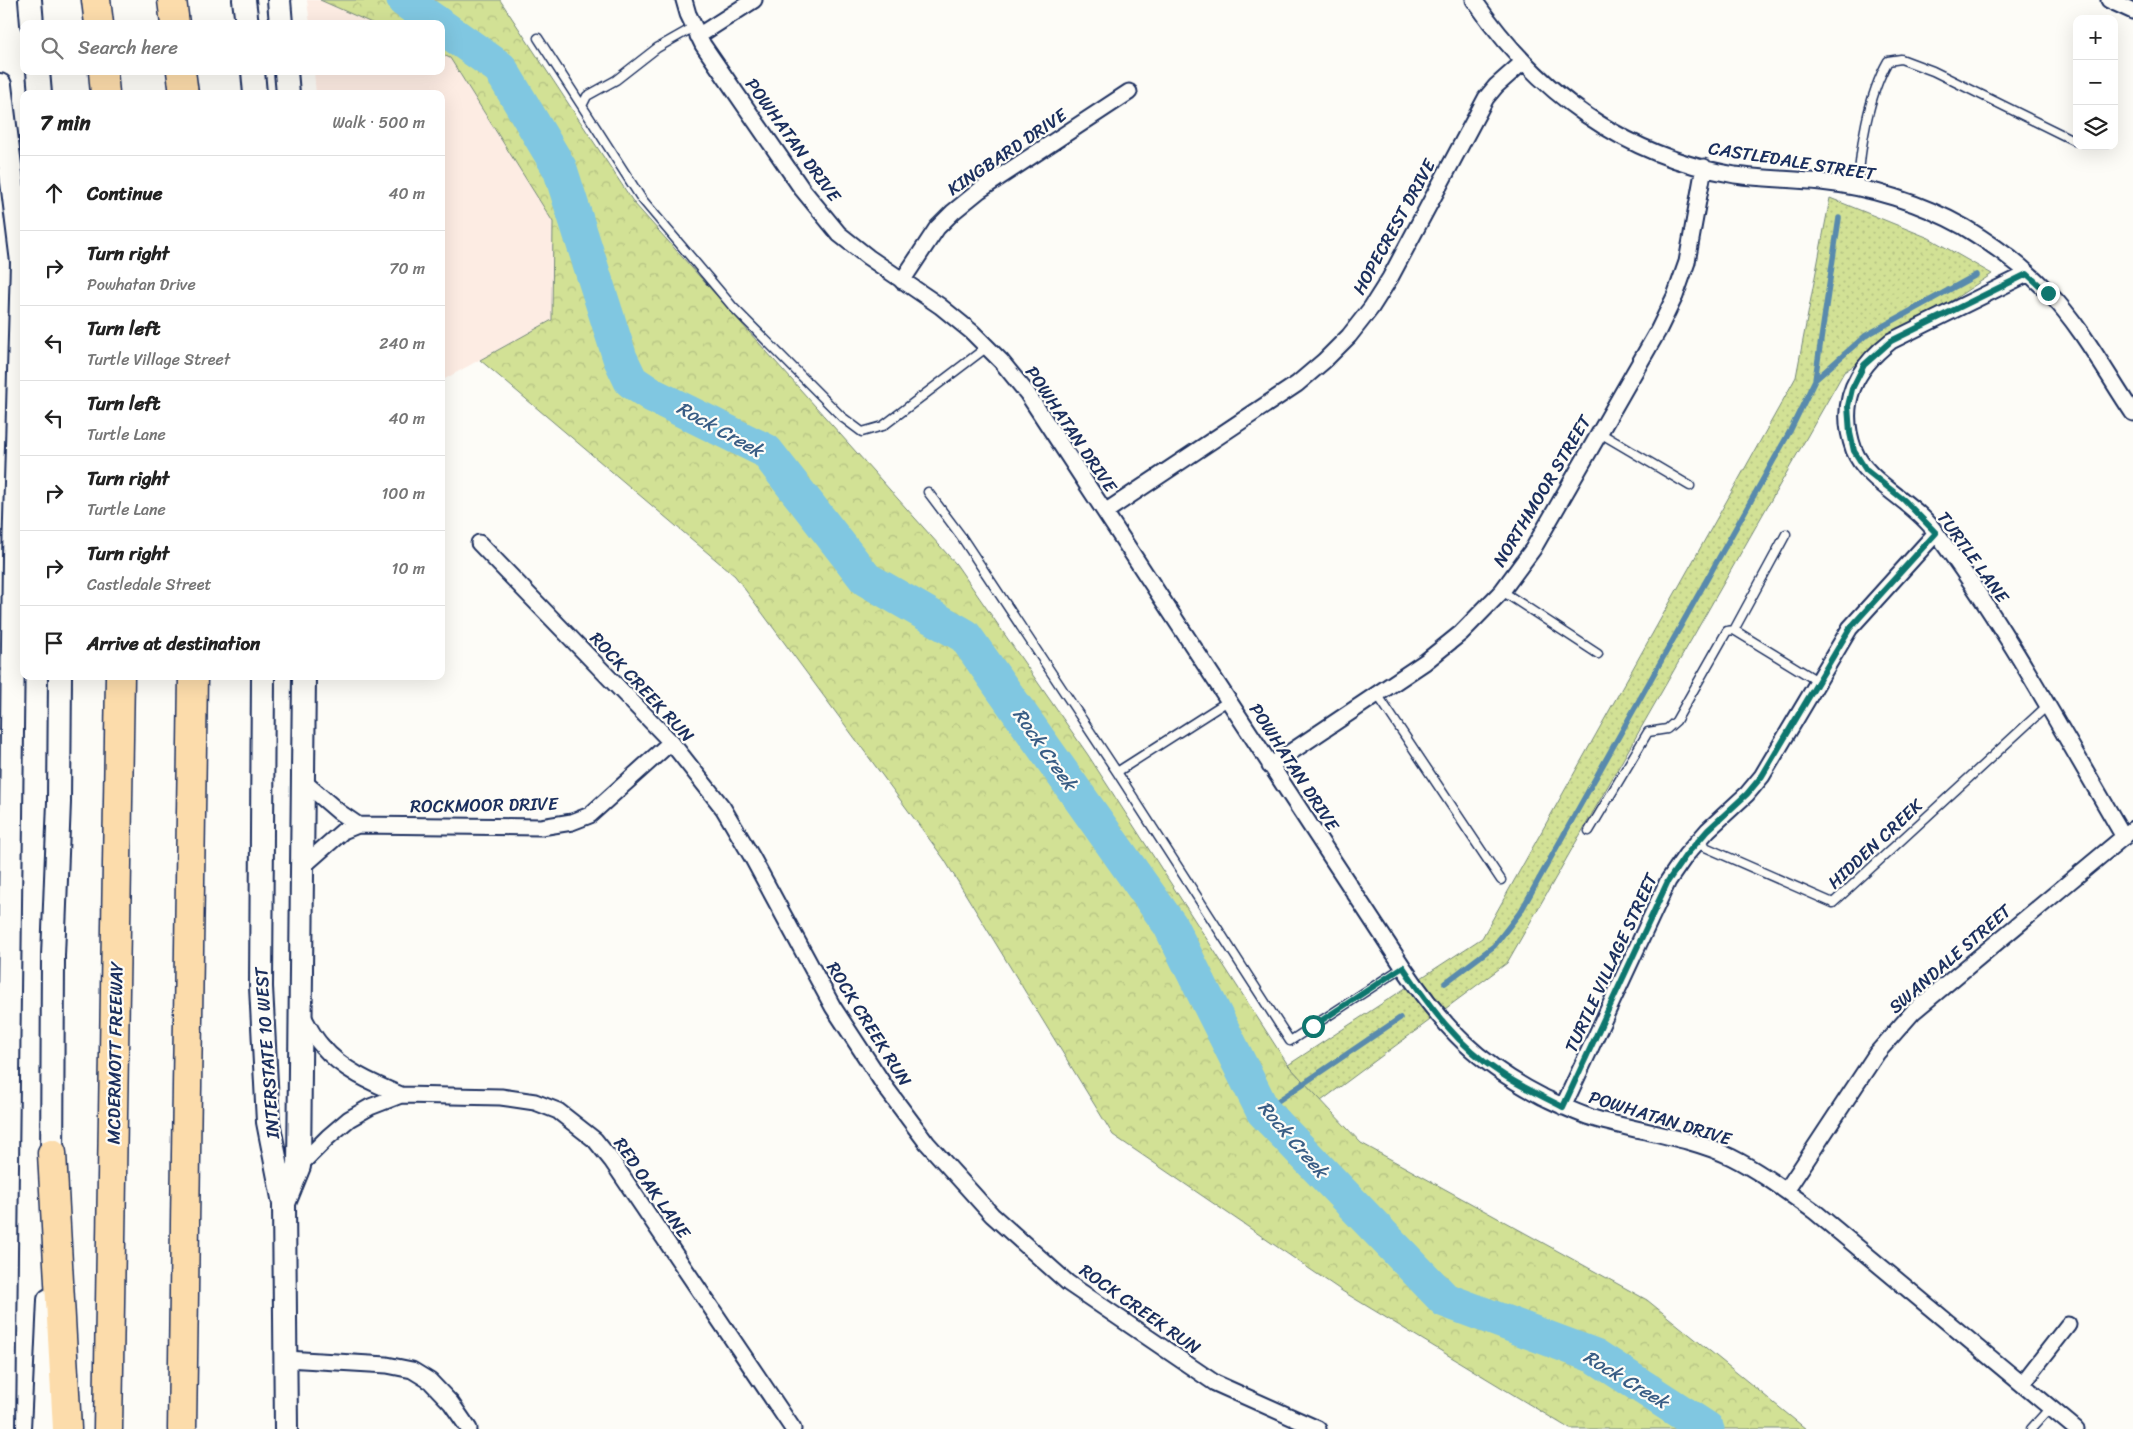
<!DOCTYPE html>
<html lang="en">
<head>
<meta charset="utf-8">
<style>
	:root { --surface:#fff; --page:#f6f6f6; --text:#222; --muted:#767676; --line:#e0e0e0 }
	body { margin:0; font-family:Sriracha,sans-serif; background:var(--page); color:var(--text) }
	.controls { position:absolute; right:15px; top:15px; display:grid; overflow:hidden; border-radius:10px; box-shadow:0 5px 20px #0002 }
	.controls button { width:45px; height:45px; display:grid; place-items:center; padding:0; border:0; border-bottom:1px solid var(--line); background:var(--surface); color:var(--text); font:25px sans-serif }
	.stop { position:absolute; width:15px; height:15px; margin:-11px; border:4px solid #0f766e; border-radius:50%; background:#fff }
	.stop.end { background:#0f766e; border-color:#fff; box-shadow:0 1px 5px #0008 }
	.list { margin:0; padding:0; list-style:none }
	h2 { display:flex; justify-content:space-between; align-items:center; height:65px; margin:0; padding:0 20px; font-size:21px }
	h2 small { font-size:16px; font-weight:400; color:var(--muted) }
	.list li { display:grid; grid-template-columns:32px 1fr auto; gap:15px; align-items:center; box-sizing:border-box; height:75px; padding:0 20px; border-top:1px solid var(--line) }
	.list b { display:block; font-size:19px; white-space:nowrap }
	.list p { margin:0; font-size:16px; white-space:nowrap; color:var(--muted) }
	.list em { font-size:16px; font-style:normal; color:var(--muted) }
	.icon { flex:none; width:28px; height:28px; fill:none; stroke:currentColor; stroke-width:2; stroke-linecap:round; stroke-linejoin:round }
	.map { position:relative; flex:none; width:2133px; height:1429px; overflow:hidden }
	.search { position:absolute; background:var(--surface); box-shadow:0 5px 20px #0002; left:20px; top:20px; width:425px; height:55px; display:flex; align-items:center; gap:12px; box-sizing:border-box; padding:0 18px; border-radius:10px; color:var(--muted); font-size:19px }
	.panel { position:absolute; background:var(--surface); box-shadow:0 5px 20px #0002; left:20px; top:90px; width:425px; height:590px; border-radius:10px }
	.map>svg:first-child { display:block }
	.built { fill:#fdece3 }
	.grass { fill:url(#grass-dots); stroke:#76887a }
	.forest { fill:url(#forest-crowns); stroke:#76887a }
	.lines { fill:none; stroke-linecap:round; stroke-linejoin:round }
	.stream { stroke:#588aad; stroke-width:5.5 }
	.river { stroke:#80c7e1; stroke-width:35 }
	.lane-casing { stroke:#1b2f5e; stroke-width:11 }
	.street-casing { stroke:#1b2f5e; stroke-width:19 }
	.secondary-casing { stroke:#1b2f5e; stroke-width:26 }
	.highway-casing { stroke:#1b2f5e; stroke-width:31 }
	.lane { stroke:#fdfcf7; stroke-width:8 }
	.street { stroke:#fdfcf7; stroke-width:15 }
	.secondary { stroke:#fdfcf7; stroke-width:22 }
	.highway { stroke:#fcdcab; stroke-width:28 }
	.route { stroke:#0f766e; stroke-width:6 }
	.labels { text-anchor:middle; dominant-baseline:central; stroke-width:4.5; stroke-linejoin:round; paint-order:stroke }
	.street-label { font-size:18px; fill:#1b2f5e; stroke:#fdfcf7 }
	.water-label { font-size:19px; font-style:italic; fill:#395d85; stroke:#fdfcf7 }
</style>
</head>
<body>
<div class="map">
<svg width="2133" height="1429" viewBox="0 0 2133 1429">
	<defs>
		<pattern id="grass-dots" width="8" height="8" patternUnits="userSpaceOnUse" patternTransform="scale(1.25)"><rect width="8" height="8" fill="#d2e195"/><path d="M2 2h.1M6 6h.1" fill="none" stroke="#b4c183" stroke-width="1.8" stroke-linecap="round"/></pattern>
		<pattern id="forest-crowns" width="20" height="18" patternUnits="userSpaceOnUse" patternTransform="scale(1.25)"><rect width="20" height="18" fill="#d2e195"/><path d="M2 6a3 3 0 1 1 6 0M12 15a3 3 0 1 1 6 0" fill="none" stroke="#b4c183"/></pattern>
	</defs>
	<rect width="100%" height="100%" fill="#fdfcf7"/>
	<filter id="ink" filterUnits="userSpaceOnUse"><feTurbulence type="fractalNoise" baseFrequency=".02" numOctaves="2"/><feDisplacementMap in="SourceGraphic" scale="10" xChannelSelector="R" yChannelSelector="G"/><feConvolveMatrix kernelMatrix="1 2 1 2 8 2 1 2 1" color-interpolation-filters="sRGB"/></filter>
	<g filter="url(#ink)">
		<path class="built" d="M307,0H320L374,24H310Z
			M441,54L450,58L553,222L552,320L441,381V94H316L314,71H441Z"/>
		<path class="grass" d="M1830,198L1929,238L1992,274L1844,372L1507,963L1321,1101L1288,1065L1482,938L1796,377Z"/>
		<path class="forest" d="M320,0H500L634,203L956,564L1088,755L1288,1065L1361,1143L1647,1300L1806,1429H1570L1342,1291L1113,1135L944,859L735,576L480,360L552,320L553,222L450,58L441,54V24H374Z"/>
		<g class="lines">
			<path class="stream" d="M1815,380L1865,336L1976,275
				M1445,983L1494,946L1521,911L1790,431L1815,380L1839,218
				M1263,1111L1400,1018"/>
			<path class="river" d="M404,0L438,24
				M441,26L500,68L560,169L620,358L631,381L652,395L766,451L866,579L965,636L1170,925L1263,1111L1445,1300L1595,1356L1707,1429"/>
			<g class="lane-casing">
				<path id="lane" d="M694,27L657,48L616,80L587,96L582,106L641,198L733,307L842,417L862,432L883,426L987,347
					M538,38L582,106
					M1858,188C1860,148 1868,96 1888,61L1901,59L1933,71L2075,141
					M1600,433L1690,486
					M928,492L961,536L1117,772L1290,1041L1403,967
					M1502,591L1598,654
					M1734,630L1786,534
					M1377,694L1501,880
					M1117,772L1228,701
					M1589,831L1648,732L1667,729L1676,721L1727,631L1734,630L1819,682
					M1696,843L1833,903L2047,706
					M2031,1429L2050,1408"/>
			</g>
			<g class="street-casing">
				<path id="street" d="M684,0L688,14L703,45L802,189L839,234L868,257L940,306L972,332L1001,361L1027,393L1403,967C1444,1028 1477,1063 1543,1097C1560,1105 1578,1114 1596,1119C1640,1132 1689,1137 1731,1157C1761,1172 1787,1192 1814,1211L2076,1429
					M1474,0C1537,92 1623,156 1735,175C1764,179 1792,179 1821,182C1870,187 1921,203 1964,227C1994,245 2024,267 2048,292C2082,327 2106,373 2133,413
					M2109,0L2133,11
					M698,36L754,0
					M2027,274L1891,341C1855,369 1837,403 1854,450C1866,481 1912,501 1933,529C2005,625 2063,733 2124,837
					M902,281L937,228L953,212L980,190L1129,92
					M1105,512L1297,384L1324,361L1349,336L1371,308L1390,278L1486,98L1496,86L1523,62
					M479,543L671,742L723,808L752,857L833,1007L886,1088L927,1143L992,1215L1068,1283L1215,1383L1318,1429
					M1270,766L1425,662L1461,633L1502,591L1533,549L1658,331L1675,296L1687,262L1704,167
					M358,825L541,827L572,822L590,815L671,742
					M302,867L343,831L358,825L339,812L303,781
					M301,1013C308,1024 313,1037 322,1046C342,1070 372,1083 401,1095
					M1563,1107L1668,881L1686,855L1708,830L1747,794L1762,776L1850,628L1936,533
					M299,1166L328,1137L349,1119L370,1107L401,1095L501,1097L535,1102L558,1111L595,1140L612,1161L793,1429
					M1786,1191L1877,1053L1913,1012L2133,829
					M286,1359L387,1365L412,1370L430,1381L451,1403L469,1429
					M2022,1384L2068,1325"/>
			</g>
			<g class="secondary-casing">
				<path id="secondary" d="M30,0L32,24
					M244,0L247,24
					M279,0L281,24
					M38,71L40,94
					M253,71L255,94
					M286,71L288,94
					M0,85L22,262L14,556L4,1429
					M263,676L261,987L268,1122L284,1203L286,1429
					M52,1171L53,956L59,802L60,676
					M284,1203L299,1166L304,676
					M43,1429L49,1300"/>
			</g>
			<g class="highway-casing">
				<path id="highway" d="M96,0L99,24
					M172,0L175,24
					M103,71L105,94
					M181,71L184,94
					M52,1153L67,1429
					M108,1429L120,676
					M182,1429L193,676"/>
			</g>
			<use href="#lane" class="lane"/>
			<use href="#street" class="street"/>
			<use href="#secondary" class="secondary"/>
			<use href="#highway" class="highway"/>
		</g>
	</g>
	<g class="lines" filter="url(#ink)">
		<path class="route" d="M1313,1026L1403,967C1429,1006 1458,1046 1499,1072C1519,1086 1542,1096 1563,1107L1668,881L1686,855L1708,830L1747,794L1762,776L1850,628L1936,533L1904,500L1866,470L1854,451L1850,433L1848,406L1852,389L1864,365L1891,341L2027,274L2048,293"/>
	</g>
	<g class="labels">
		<g class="street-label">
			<text transform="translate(793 140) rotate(54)">POWHATAN DRIVE</text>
			<text transform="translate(1007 152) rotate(-34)">KINGBARD DRIVE</text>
			<text transform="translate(1792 161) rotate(9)">CASTLEDALE STREET</text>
			<text transform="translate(1394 227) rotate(-61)">HOPECREST DRIVE</text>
			<text transform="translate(1071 429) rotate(56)">POWHATAN DRIVE</text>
			<text transform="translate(1542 491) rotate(-59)">NORTHMOOR STREET</text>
			<text transform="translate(1973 557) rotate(54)">TURTLE LANE</text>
			<text transform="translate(642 687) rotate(47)">ROCK CREEK RUN</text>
			<text transform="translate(1294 767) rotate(57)">POWHATAN DRIVE</text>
			<text transform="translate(484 805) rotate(-1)">ROCKMOOR DRIVE</text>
			<text transform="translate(1875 844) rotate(-43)">HIDDEN CREEK</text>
			<text transform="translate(1950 959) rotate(-41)">SWANDALE STREET</text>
			<text transform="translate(1611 963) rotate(-65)">TURTLE VILLAGE STREET</text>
			<text transform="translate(869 1024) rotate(58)">ROCK CREEK RUN</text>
			<text transform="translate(115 1053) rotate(-89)">MCDERMOTT FREEWAY</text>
			<text transform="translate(267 1053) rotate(-94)">INTERSTATE 10 WEST</text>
			<text transform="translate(1660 1118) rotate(17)">POWHATAN DRIVE</text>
			<text transform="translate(652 1188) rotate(55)">RED OAK LANE</text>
			<text transform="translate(1140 1309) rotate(35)">ROCK CREEK RUN</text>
		</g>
		<g class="water-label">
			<text transform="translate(720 429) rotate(29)">Rock Creek</text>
			<text transform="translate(1045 749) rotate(55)">Rock Creek</text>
			<text transform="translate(1293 1139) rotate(49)">Rock Creek</text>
			<text transform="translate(1626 1379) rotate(31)">Rock Creek</text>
		</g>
	</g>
</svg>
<div class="controls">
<button>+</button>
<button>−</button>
<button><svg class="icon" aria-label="layers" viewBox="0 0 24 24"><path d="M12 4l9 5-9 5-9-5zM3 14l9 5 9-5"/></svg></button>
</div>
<div class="stop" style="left:1313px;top:1026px"></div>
<div class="stop end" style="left:2048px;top:293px"></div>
<div class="search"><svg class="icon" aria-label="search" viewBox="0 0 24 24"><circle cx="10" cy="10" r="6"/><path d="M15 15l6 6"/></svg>Search here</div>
<section class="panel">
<h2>7 min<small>Walk · 500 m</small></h2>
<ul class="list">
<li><svg class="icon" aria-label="ahead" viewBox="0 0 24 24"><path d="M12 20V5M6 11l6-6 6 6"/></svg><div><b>Continue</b></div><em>40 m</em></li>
<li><svg class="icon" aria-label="right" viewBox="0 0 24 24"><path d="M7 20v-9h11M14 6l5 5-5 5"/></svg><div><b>Turn right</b><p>Powhatan Drive</p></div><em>70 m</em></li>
<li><svg class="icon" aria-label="left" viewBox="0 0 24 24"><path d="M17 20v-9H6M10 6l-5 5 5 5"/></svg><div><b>Turn left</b><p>Turtle Village Street</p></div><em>240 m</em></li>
<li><svg class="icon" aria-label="left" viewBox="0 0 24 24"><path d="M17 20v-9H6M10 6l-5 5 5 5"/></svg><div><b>Turn left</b><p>Turtle Lane</p></div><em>40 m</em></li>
<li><svg class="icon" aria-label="right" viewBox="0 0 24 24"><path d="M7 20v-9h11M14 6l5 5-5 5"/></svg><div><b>Turn right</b><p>Turtle Lane</p></div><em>100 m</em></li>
<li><svg class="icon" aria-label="right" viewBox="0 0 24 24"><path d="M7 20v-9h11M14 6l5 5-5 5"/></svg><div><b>Turn right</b><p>Castledale Street</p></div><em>10 m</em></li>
<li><svg class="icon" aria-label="arrive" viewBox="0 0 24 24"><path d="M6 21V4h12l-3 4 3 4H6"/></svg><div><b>Arrive at destination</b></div></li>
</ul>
</section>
</div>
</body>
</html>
